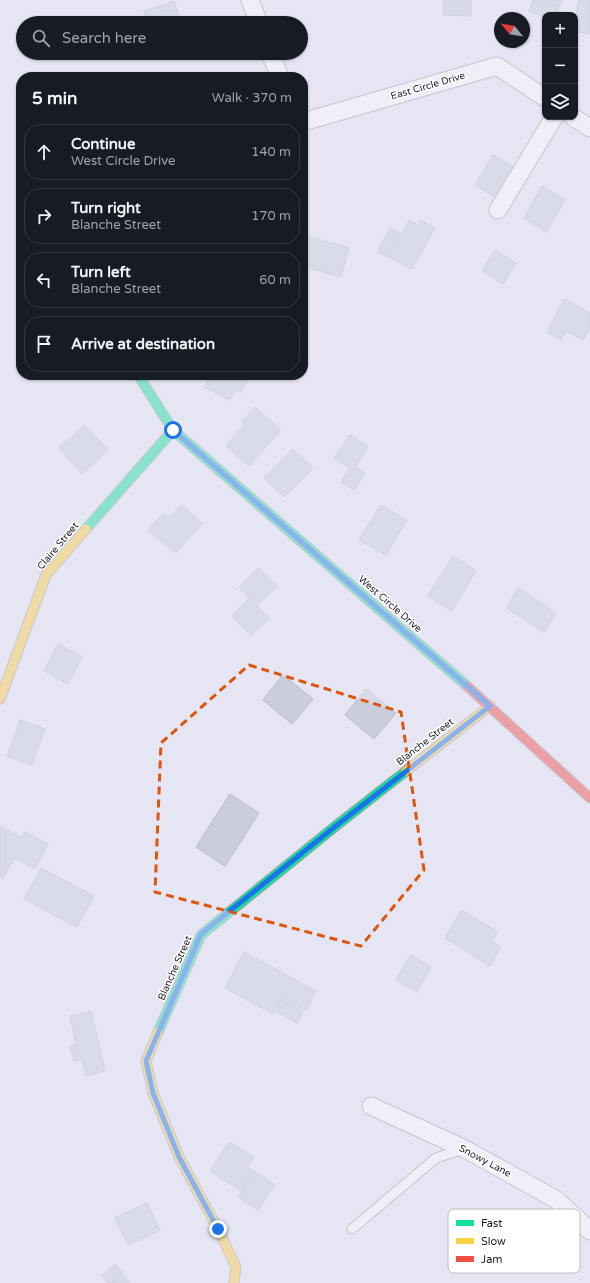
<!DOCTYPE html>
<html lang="en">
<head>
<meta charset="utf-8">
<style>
	:root { --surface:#171b24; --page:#242831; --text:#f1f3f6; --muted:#9ea1a6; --line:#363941 }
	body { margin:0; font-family:"Varela Round",sans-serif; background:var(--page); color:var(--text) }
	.controls { position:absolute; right:12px; top:12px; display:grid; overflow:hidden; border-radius:8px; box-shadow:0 1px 3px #0004 }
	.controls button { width:36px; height:36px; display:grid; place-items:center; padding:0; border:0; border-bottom:1px solid var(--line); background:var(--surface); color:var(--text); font:20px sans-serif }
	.compass { position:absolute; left:494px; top:12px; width:36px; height:36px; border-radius:50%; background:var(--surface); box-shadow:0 1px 3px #0004; rotate:300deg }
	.stop { position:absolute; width:12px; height:12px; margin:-9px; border:3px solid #1a73e8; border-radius:50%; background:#fff }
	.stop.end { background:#1a73e8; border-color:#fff; box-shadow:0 1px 4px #0008 }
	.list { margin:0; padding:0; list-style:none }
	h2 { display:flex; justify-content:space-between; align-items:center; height:52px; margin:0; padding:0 16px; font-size:17px }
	h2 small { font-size:13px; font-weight:400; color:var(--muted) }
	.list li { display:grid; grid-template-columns:26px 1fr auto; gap:12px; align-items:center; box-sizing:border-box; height:56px; margin:0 8px 8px; padding:0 8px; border:1px solid var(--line); border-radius:16px }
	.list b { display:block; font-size:15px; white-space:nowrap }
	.list p { margin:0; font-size:13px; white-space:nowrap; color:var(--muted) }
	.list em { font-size:13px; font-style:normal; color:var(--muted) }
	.icon { flex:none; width:22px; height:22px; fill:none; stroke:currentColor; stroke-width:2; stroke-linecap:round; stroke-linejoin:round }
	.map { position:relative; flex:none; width:590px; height:1283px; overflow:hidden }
	.search { position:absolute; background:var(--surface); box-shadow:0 1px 3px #0004; left:16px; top:16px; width:292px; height:44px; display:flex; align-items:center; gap:10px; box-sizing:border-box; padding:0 14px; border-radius:22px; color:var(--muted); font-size:15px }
	.panel { position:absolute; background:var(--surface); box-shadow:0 1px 3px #0004; left:16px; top:72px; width:292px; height:308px; border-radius:16px }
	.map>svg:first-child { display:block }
	.building { fill:#cbceda; stroke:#b8bcc8 }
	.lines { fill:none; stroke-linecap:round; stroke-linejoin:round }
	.lane-casing { stroke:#9e9eaa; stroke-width:11 }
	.street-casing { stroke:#9e9eaa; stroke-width:19 }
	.fast-casing { stroke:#9e9eaa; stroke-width:11 }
	.slow-casing { stroke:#9e9eaa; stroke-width:11 }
	.jam-casing { stroke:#9e9eaa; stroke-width:11 }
	.lane { stroke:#fbfbfd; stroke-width:9 }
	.street { stroke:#fbfbfd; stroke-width:17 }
	.fast { stroke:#16e098; stroke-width:9 }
	.slow { stroke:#ffcf43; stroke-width:9 }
	.jam { stroke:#f24e42; stroke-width:9 }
	.route { stroke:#1a73e8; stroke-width:5 }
	.marked { fill:none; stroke:#de560e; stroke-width:3; stroke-dasharray:8 5; stroke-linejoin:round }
	.labels { text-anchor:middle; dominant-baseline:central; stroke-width:3; stroke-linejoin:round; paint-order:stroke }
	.street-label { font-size:10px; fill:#1e1e2a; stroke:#fff }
	.key { fill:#fff; stroke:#bcbcbf; stroke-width:1 }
	.key-label { font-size:11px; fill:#1e1e2a }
</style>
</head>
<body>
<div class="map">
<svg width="590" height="1283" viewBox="0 0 590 1283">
	<rect width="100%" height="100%" fill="#e5e5f4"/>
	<path class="building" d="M444,0H471V16L443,15Z
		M533,0H562L556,15H545V17L529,11Z
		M579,0H590V34L575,31V17Z
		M174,1L181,23H148L144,11Z
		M493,155L518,170L500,200L475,185Z
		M542,186L565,200L546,232L524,218Z
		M409,220L418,225L420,220L435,228L412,269L389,257Z
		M391,227L400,233L387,257L377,252Z
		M306,236L349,248L341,277L303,266V247Z
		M495,250L516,263L503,284L482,271Z
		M564,299L590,313V327L583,340L566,331L561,340L547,332Z
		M210,375H242L248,378L241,392L236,390L230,400L204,387Z
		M255,407L281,430L249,466L226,446L244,425L242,422Z
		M85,425L108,450L82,474L59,448Z
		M350,435L368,447L355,467L365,473L354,490L341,482L350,468L334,458Z
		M293,449L313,468L284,497L264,478Z
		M181,505L202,523L176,553L148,530L163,513L169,518Z
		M381,505L407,520L386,555L359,540Z
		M453,556L476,571L452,611L428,596Z
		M258,568L277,586L257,606L270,618L251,636L232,616L249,598L239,587Z
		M518,588L556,613L544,632L506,608Z
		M58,644L82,657L68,684L44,671Z
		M283,675L313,699L292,724L263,700Z
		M366,689L396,713L374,739L345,715Z
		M20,720L45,729L32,765L7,756Z
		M230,794L259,813L225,866L196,847Z
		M0,826L22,838L25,832L48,844L35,869L14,858L3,879L0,877Z
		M41,868L94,896L77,927L24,899Z
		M461,910L498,932L492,942L501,947L490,966L445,938Z
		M244,952L316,991L306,1011L281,998L273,1014L225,988Z
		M411,955L431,967L417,992L396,980Z
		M281,1000L303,1012L297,1023L276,1011Z
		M91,1011L105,1071L86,1076L82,1059L74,1061L70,1046L76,1044L70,1016Z
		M229,1142L254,1157L247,1167L253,1171L241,1191L210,1171Z
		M255,1171L275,1185L258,1210L238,1197Z
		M147,1203L160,1230L128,1245L115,1218Z
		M115,1264L123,1273L111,1283H108L102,1275Z
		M123,1274L130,1283H112Z"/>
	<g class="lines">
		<g class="lane-casing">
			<path id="lane" d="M352,1229L436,1158L463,1149"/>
		</g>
		<g class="street-casing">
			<path id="street" d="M250,0L259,23
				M270,53L280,77
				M573,117L590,128
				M303,122L497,66L545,98
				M498,210L554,117
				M371,1106L465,1149L557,1200L590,1231"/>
		</g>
		<g class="fast-casing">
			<path id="fast" d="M138,375L173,430L467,686
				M86,529L173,430
				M158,1032L201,935L337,825L406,771"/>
		</g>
		<g class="slow-casing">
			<path id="slow" d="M0,699L46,575L86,529
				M406,771L490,706
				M158,1032L146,1061L153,1093L179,1157L218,1229L236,1267L234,1283"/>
		</g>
		<g class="jam-casing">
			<path id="jam" d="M467,686L590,798"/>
		</g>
		<use href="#lane" class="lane"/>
		<use href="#street" class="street"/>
		<use href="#fast" class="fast"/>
		<use href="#slow" class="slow"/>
		<use href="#jam" class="jam"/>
	</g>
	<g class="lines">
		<path class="route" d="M173,430L490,706L337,825L201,934L146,1061L153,1093L179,1157L218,1229"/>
	</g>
	<path d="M0 0H590V1283H0ZM249,665L401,712L424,870L361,946L155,892L161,743Z" fill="#e5e5f4" fill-opacity=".55" fill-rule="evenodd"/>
	<path class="marked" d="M249,665L401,712L424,870L361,946L155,892L161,743Z"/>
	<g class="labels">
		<g class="street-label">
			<text transform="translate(428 86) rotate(-16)">East Circle Drive</text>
			<text transform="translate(58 546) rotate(-50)">Claire Street</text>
			<text transform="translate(390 604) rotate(41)">West Circle Drive</text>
			<text transform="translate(425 742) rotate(-38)">Blanche Street</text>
			<text transform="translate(175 968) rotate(-66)">Blanche Street</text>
			<text transform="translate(485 1161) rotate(28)">Snowy Lane</text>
		</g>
	</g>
	<rect x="448" y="1209" width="132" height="64" rx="6" class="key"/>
	<rect x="456" y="1220" width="18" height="6" fill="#16e098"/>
	<rect x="456" y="1238" width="18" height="6" fill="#ffcf43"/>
	<rect x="456" y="1256" width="18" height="6" fill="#f24e42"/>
	<g class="key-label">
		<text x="481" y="1227">Fast</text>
		<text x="481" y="1245">Slow</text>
		<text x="481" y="1263">Jam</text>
	</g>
</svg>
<div class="controls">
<button>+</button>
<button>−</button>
<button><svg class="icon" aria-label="layers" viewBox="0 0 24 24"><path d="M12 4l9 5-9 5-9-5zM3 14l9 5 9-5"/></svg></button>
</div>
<svg class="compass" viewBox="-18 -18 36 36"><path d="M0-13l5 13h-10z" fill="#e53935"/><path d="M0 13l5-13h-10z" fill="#9ea1a6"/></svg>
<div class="stop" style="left:173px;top:430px"></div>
<div class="stop end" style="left:218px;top:1229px"></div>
<div class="search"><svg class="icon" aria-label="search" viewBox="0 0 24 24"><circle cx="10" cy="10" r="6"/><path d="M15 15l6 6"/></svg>Search here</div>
<section class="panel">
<h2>5 min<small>Walk · 370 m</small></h2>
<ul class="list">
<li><svg class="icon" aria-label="ahead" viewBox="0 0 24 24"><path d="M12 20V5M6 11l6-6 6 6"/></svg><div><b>Continue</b><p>West Circle Drive</p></div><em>140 m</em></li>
<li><svg class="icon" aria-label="right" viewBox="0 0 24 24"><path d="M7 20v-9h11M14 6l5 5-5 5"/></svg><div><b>Turn right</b><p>Blanche Street</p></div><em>170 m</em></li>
<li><svg class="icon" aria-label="left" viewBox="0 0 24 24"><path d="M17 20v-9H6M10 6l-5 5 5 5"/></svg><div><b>Turn left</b><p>Blanche Street</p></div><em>60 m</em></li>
<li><svg class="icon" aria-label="arrive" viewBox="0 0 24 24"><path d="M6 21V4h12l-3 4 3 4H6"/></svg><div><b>Arrive at destination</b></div></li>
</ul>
</section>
</div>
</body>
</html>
